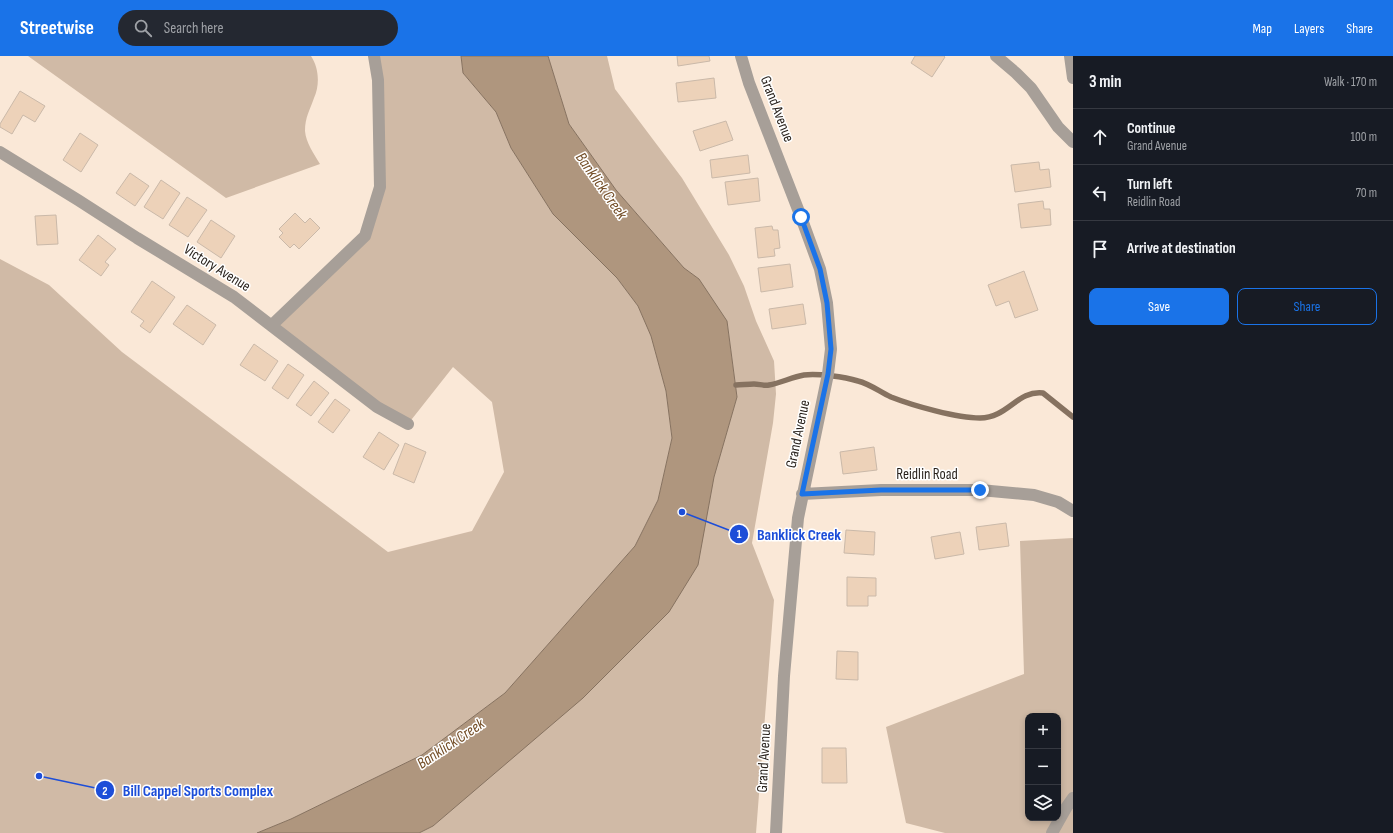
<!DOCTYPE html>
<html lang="en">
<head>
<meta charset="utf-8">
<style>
	:root { --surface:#171b24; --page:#242831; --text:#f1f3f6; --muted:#9ea1a6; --line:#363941; --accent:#1a73e8 }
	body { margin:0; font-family:"Sofia Sans Condensed",sans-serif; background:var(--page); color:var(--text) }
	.controls { position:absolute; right:12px; bottom:12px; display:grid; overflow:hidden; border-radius:8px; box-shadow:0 2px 6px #0003 }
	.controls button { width:36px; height:36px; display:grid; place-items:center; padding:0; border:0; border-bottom:1px solid var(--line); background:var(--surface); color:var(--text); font:20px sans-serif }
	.stop { position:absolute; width:12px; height:12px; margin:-9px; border:3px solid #1a73e8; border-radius:50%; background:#fff }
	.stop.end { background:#1a73e8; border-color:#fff; box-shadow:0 1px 4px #0008 }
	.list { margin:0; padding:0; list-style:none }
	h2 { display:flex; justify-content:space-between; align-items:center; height:52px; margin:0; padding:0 16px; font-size:17px }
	h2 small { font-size:13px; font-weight:400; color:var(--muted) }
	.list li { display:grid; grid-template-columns:26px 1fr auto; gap:12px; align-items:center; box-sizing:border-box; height:56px; padding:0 16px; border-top:1px solid var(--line) }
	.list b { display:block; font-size:15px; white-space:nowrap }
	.list p { margin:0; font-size:13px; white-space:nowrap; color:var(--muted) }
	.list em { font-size:13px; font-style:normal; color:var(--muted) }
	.actions { display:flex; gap:8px; padding:12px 16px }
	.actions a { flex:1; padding:9px 0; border:1px solid var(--accent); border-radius:8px; text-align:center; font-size:14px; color:var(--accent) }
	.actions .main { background:var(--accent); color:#fff }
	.icon { flex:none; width:22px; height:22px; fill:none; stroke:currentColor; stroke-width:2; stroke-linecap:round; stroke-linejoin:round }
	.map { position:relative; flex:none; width:1073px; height:777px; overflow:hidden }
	header { display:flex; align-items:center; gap:24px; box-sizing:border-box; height:56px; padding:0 20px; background:var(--accent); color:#fff }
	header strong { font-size:19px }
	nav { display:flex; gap:22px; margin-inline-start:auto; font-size:14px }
	.search { width:280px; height:36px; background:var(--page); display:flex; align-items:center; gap:10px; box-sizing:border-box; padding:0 14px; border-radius:22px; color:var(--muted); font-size:15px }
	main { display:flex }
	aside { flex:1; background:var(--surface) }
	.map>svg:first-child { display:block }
	.green { fill:#d0baa6; fill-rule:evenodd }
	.water { fill:#af967e; stroke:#867260 }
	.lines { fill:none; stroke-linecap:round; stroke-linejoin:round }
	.stream { stroke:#867260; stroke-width:5.5 }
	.building { fill:#edd2b9; stroke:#cab9a9 }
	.minor { stroke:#a79f98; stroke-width:12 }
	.route { stroke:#1a73e8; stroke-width:5 }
	.labels { text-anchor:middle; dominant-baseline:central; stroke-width:3; stroke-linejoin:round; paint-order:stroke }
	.street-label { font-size:15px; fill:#261f19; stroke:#fff }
	.water-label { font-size:16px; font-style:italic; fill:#734d26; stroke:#fff }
	.leader { fill:none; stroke:#1d4ed8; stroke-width:1.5 }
	.callout-dot { fill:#1d4ed8; stroke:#fff; stroke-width:1.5 }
	.mark-label { font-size:12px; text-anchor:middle; font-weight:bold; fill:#fff }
	.callout-label { font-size:16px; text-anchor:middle; font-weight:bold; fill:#1d4ed8; stroke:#fff; stroke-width:3; stroke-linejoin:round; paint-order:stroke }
</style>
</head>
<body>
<header>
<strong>Streetwise</strong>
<div class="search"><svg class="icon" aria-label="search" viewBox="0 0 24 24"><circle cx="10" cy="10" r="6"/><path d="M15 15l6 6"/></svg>Search here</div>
<nav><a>Map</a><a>Layers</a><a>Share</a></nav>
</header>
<main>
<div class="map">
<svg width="1073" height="777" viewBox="0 0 1073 777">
	<rect width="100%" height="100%" fill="#fae8d7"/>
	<path class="green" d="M28,0H311C319,12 320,29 314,42C310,54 305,61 305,75C306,87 314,98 320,108L226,142Z
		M374,0H461L463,17L496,56L511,92L553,158L617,222L638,250L651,279L666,335L672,382L658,444L635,490L505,637L422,699L291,763L257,777H0V203L49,229L122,296L388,496L472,475L504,416L492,346L453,311L408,368L272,269L365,180L380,131Z
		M548,0H607L615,33L682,122L729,199L744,230L756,265L774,305L776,338L773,367L752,487L774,544L756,777H419L433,770L490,720L714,420L737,341L727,265L699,223L684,212L616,134L569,68Z
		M1073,482V777H945L906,767L886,671L1024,618L1020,485ZM1028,660H1058V762H1028Z"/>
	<path class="water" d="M461,0H548L569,68L616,134L684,212L699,223L727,265L737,341L714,421L698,509L669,556L583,642L433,770L419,777H257L291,763L422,699L505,637L635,490L658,444L672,382L666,335L651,280L638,250L617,222L553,158L511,92L496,56L463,17Z"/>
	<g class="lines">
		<path class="stream" d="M736,329C741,329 748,328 754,328C759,328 764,330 769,329C781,327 792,321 804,319C817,317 845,321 858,325C870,328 880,336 891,341C914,350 957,362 980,362C1008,362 1017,334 1043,337L1073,361"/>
	</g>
	<path class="building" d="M677,0H709L710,5L678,10Z
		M915,0H944L945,1L932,21L911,7Z
		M714,22L716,42L678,46L676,27Z
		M20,35L45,50L35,66L23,59L12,78L0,71V68Z
		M726,65L733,84L700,95L693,75Z
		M80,77L98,89L81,116L63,104Z
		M748,99L750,117L712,122L710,104Z
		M1039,106L1040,114L1049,113L1051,131L1015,136L1011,109Z
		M130,117L149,130L135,150L116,137Z
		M758,122L760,145L728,149L725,126Z
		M161,124L180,137L163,163L144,151Z
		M187,141L207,154L188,181L169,169Z
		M1043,145L1044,153H1050L1051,169L1021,172L1018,148Z
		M295,157L305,167L310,162L320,172L299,193L294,188L290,192L279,181L283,177L279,173Z
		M56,159L58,188L37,189L35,160Z
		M211,164L235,180L221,202L197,186Z
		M772,170L773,174H778L780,192L774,193L775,200L758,202L755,172Z
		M98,179L116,193L105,206L109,209L101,220L79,204Z
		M790,208L793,231L761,236L758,212Z
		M1024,215L1038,254L1015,262L1009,245L996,250L988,229Z
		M152,225L175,241L150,277L140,270L144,265L131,256Z
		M803,248L806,268L772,273L769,253Z
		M187,249L216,269L203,289L173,268Z
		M254,288L278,305L265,325L240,309Z
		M288,308L304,319L288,343L272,332Z
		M314,325L329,337L311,360L296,349Z
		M335,343L350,354L333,377L318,366Z
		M379,376L399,389L384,414L363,401Z
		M405,387L426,396L414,427L393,418Z
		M874,391L877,414L843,418L840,396Z
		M1006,467L1009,490L979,494L976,471Z
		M846,474L875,476L874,499L844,497Z
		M960,476L964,498L935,503L931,481Z
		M847,521L876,522V540H868V550H847Z
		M837,595L858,596V624L836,623Z
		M822,692H846L847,727H822Z"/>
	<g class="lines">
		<path class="minor" d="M741,0L749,27L801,161L820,213L827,247L831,293L828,318L798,462L784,620L776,777
			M996,0L1016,17L1031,32L1058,71L1073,86
			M1070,0L1073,22
			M0,96L78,144L137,182L234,241L377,351L408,368
			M272,269L365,180L380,131L378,24L374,0
			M802,438L881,434H980L1034,439L1058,446L1073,455
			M1052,777L1066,752L1073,742"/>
	</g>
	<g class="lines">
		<path class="route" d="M801,161L820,213L827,247L831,293L828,318L802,438L881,434H980"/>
	</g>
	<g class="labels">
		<g class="street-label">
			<text transform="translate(777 53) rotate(69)">Grand Avenue</text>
			<text transform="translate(217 212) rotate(32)">Victory Avenue</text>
			<text transform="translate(798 378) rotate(-78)">Grand Avenue</text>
			<text x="927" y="418">Reidlin Road</text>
			<text transform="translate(764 702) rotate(-87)">Grand Avenue</text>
		</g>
		<g class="water-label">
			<text transform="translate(601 130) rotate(55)">Banklick Creek</text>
			<text transform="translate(451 688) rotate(-34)">Banklick Creek</text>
		</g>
	</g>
	<path class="leader" d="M682 456L739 478M39 720L105 734"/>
	<g class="callout-dot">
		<circle cx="682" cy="456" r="4"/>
		<circle cx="39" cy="720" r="4"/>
		<circle cx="739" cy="478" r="10"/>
		<circle cx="105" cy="734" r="10"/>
	</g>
	<g class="mark-label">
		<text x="739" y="482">1</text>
		<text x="105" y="739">2</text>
	</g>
	<g class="callout-label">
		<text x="799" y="484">Banklick Creek</text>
		<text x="198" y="740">Bill Cappel Sports Complex</text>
	</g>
</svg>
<div class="controls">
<button>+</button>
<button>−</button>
<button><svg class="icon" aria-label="layers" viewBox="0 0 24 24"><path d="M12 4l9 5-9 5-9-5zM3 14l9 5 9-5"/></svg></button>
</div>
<div class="stop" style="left:801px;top:161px"></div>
<div class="stop end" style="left:980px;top:434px"></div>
</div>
<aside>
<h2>3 min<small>Walk · 170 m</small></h2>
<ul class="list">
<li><svg class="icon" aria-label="ahead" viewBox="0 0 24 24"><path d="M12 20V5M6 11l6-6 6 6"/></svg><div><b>Continue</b><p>Grand Avenue</p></div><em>100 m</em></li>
<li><svg class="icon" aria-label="left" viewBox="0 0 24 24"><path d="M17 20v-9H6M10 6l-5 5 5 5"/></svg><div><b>Turn left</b><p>Reidlin Road</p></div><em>70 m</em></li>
<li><svg class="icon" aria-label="arrive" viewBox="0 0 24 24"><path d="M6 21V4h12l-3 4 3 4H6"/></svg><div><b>Arrive at destination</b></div></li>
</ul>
<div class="actions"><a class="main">Save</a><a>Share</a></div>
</aside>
</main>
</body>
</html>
